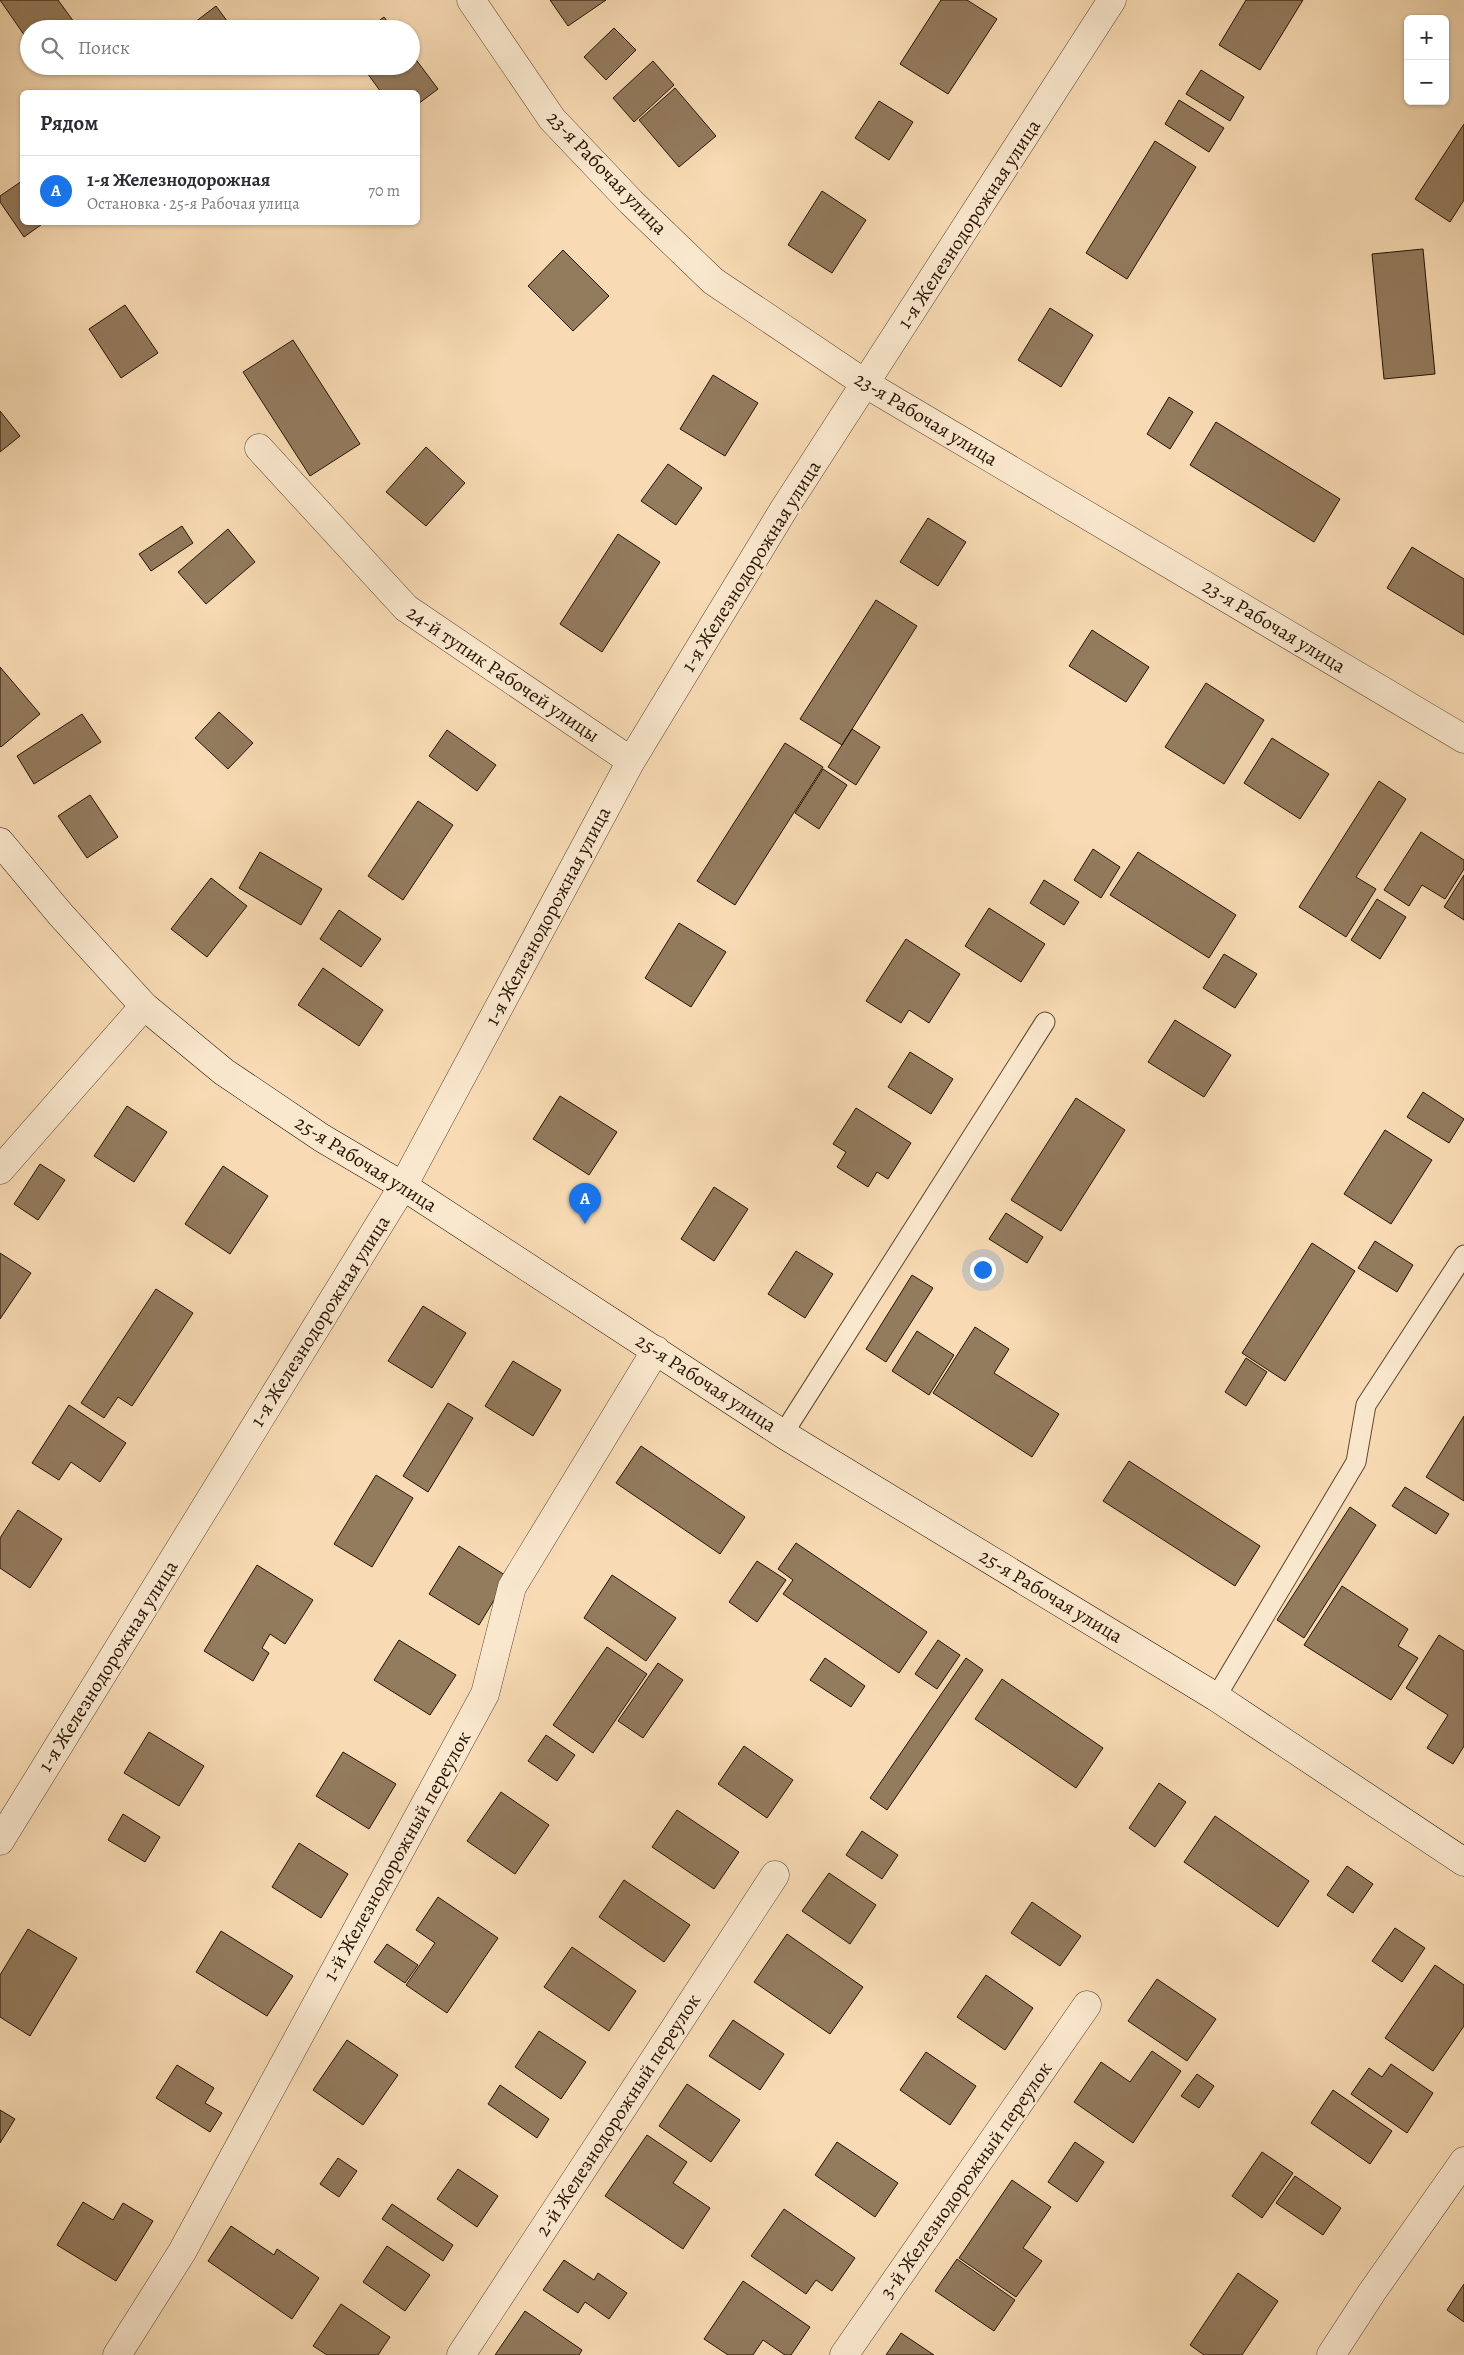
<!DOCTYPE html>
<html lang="ru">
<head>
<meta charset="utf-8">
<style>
	:root { --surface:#fff; --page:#f2f2f3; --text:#2b2b33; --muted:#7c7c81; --line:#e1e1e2; --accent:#1a73e8 }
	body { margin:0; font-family:Alegreya,serif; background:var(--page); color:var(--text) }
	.controls { position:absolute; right:15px; top:15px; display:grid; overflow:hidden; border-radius:8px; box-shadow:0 1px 4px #0004 }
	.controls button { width:45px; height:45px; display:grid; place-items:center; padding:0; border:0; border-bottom:1px solid var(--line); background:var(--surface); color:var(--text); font:25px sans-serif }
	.you { position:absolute; left:982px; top:1269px; width:18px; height:18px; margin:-12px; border:4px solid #fff; border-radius:50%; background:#1a73e8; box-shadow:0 0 0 8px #1a73e833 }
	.badge { display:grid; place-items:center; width:32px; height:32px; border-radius:50%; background:var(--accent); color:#fff; font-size:16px; font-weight:700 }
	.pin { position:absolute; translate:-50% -41px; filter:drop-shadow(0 1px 2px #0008) }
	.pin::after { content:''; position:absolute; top:26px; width:18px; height:15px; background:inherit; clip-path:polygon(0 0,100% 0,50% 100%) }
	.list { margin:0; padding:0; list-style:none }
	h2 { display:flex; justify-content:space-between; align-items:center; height:65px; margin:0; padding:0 20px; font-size:21px }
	h2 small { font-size:16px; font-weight:400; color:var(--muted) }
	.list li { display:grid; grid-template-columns:32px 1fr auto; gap:15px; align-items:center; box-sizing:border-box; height:70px; padding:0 20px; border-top:1px solid var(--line) }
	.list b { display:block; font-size:19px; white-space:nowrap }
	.list p { margin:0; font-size:16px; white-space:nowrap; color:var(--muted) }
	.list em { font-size:16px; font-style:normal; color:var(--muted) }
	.icon { flex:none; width:28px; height:28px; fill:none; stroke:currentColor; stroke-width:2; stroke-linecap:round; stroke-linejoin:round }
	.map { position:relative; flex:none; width:1464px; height:2355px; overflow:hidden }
	.search { position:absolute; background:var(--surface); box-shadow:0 1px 4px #0004; left:20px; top:20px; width:400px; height:55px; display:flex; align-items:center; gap:12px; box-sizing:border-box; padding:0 18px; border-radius:28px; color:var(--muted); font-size:19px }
	.panel { position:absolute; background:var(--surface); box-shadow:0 1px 4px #0004; left:20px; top:90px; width:400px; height:135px; border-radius:8px }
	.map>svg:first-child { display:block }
	.building { fill:#937b5e; stroke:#261300 }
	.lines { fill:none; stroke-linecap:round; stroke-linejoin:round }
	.service-casing { stroke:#5a452d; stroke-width:21 }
	.minor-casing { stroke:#5a452d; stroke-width:29 }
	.secondary-casing { stroke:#261300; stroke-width:29 }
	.service { stroke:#fae8ce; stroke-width:19 }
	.minor { stroke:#fae8ce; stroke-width:28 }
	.secondary { stroke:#fae8ce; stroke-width:28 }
	.labels { text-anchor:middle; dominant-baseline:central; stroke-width:4.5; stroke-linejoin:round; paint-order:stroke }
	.street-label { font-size:20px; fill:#261300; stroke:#fae8ce }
</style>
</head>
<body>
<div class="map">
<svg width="1464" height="2355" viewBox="0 0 1464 2355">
	<rect width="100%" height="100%" fill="#f8dbb4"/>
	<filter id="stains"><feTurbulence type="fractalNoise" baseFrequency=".004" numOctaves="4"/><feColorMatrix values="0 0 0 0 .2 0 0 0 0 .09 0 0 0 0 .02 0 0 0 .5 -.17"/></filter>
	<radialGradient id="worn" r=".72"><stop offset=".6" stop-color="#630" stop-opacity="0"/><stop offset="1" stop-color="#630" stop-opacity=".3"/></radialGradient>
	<path class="building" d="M0,0H58L74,22L65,29H29V42Z
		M550,0H606L568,26Z
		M941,0H967L997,19L948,94L900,64Z
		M1246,0H1303L1260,70L1219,45Z
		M216,6L233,29H186Z
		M384,17L393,29H368Z
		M614,28L636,50L606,80L584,57Z
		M411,53L438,89L418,104V92H381L362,66H411Z
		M653,61L674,85L634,122L613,98Z
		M1201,70L1244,97L1230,121L1186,94Z
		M675,88L716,136L679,167L639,120Z
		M1179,100L1224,128L1209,152L1165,124Z
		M879,101L913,122L889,160L855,138Z
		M1464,124V200L1450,222L1415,199Z
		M1155,141L1196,167L1127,279L1086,253Z
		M22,181V222H45L24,237L0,202V196Z
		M822,191L866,220L832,273L788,245Z
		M1423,249L1435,374L1384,379L1372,254Z
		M563,250L609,296L573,331L528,286Z
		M125,305L158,353L121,378L89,329Z
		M1050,308L1093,335L1061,387L1018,360Z
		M293,340L360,444L310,476L243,372Z
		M713,375L758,403L725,456L680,429Z
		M1169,397L1193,412L1170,449L1147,434Z
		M0,411L20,436L0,452Z
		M1216,422L1340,499L1314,542L1190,465Z
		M426,447L465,483L426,526L386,492Z
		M668,464L702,488L676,525L641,501Z
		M928,518L966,542L938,586L900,562Z
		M182,526L193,543L151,571L139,554Z
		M228,529L255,562L206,604L178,572Z
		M618,534L660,562L602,652L560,624Z
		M1412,547L1464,579V635L1387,588Z
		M876,600L917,626L842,745L800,719Z
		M1092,630L1149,667L1126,702L1069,666Z
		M0,667L40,714L1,747L0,746Z
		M1206,683L1264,720L1224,784L1165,747Z
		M219,712L253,743L228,769L195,738Z
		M82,714L101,742L34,784L17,756Z
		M852,729L880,747L856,785L828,767Z
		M447,730L496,765L477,791L429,756Z
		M1272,738L1329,774L1300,819L1244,783Z
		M785,743L823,767L735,905L697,881Z
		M823,769L847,785L819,829L795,813Z
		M1379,781L1406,799L1356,877L1376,889L1346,937L1299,907Z
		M90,795L118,837L87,858L58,816Z
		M418,801L453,825L403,900L368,876Z
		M1421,832L1464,860V869L1445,899L1422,885L1409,906L1384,890Z
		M1093,849L1120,867L1101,898L1074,880Z
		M260,852L322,889L301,925L239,888Z
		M1138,852L1236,915L1209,958L1110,895Z
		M1464,875V920L1444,907Z
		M211,878L247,906L207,957L171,929Z
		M1044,880L1079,902L1064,925L1030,903Z
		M1377,899L1406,917L1380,959L1351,940Z
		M989,908L1045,944L1021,982L965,946Z
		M339,910L381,939L361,967L320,939Z
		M679,923L726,952L691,1007L645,978Z
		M906,939L960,974L929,1023L909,1010L901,1023L866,1001Z
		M1224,954L1257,974L1235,1008L1203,988Z
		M323,968L383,1010L359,1046L298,1005Z
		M1175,1020L1231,1055L1204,1097L1148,1062Z
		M910,1052L953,1079L931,1114L888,1087Z
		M1423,1092L1464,1119L1449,1143L1407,1117Z
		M560,1096L617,1132L589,1175L533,1139Z
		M1076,1098L1125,1130L1061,1231L1011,1200Z
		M127,1106L167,1132L134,1182L94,1156Z
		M856,1108L911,1143L888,1179L877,1172L868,1187L837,1167L846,1152L833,1144Z
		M1385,1130L1432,1160L1391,1224L1344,1194Z
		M40,1164L65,1180L38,1220L14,1204Z
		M223,1166L268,1196L230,1254L185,1224Z
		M714,1187L748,1209L714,1261L681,1239Z
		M1006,1213L1043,1237L1027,1263L989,1239Z
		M1375,1241L1413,1265L1397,1292L1358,1268Z
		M1312,1243L1355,1271L1285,1381L1242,1353Z
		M796,1251L833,1274L805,1318L768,1294Z
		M0,1253L31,1273L0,1319Z
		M912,1275L933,1288L886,1362L866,1349Z
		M156,1289L193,1313L132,1406L118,1397L104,1418L81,1403Z
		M423,1306L466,1333L432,1388L388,1361Z
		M975,1327L1009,1349L994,1373L1059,1414L1032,1457L933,1393Z
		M917,1331L954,1355L929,1395L892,1371Z
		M1246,1358L1267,1372L1246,1406L1225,1392Z
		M513,1361L561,1390L533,1436L485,1406Z
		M448,1403L473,1418L428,1492L403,1476Z
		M69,1405L126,1443L100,1482L71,1462L59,1480L32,1463Z
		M1464,1416V1501L1426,1477Z
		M641,1446L745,1517L720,1554L616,1483Z
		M1129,1461L1260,1546L1235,1586L1103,1501Z
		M376,1475L413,1498L372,1567L334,1544Z
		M1405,1487L1449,1514L1436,1534L1392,1506Z
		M1350,1507L1376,1525L1304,1638L1277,1620Z
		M18,1510L62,1539L30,1588L0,1568V1538Z
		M796,1543L927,1632L899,1673L783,1594L793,1580L778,1569Z
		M459,1546L508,1577L479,1625L429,1594Z
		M757,1561L786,1580L757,1622L729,1602Z
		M257,1565L313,1600L285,1644L270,1634L262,1648L269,1653L253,1681L204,1651Z
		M612,1575L676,1618L646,1661L584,1618Z
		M1342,1586L1408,1629L1398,1646L1418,1658L1391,1700L1304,1645Z
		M1439,1635L1464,1651V1746L1453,1764L1427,1748L1448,1715L1406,1688Z
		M399,1640L456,1675L430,1715L374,1680Z
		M938,1640L960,1655L937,1689L915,1674Z
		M607,1647L647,1674L593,1753L553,1725Z
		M825,1658L865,1686L851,1707L810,1680Z
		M966,1658L983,1670L887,1810L870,1798Z
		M658,1663L683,1680L643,1738L618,1721Z
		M1002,1679L1103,1748L1076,1788L975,1719Z
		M149,1732L204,1766L179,1806L124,1773Z
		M546,1735L575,1755L557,1781L528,1761Z
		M744,1746L793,1780L767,1818L718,1784Z
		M343,1752L396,1784L369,1829L316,1796Z
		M1159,1783L1186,1802L1155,1847L1129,1828Z
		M501,1792L549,1825L515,1874L467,1841Z
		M677,1810L739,1852L714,1889L652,1847Z
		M123,1814L160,1837L145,1862L108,1840Z
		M1215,1816L1309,1881L1278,1927L1184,1862Z
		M862,1831L898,1855L882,1879L846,1855Z
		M299,1843L348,1874L321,1918L272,1887Z
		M1347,1866L1373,1884L1353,1913L1327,1895Z
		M829,1873L876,1905L850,1944L802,1911Z
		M624,1880L690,1925L664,1962L599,1917Z
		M438,1897L498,1938L447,2013L406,1985L435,1943L416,1930Z
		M1032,1902L1081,1936L1060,1966L1011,1933Z
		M1395,1928L1425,1948L1402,1982L1372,1961Z
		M28,1929L77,1958L30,2036L0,2017V1975Z
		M221,1931L293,1976L267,2016L196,1972Z
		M787,1934L863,1987L830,2034L754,1982Z
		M387,1944L418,1965L405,1983L374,1962Z
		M572,1947L636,1991L609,2031L544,1987Z
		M1435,1965L1464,1985V2026L1433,2071L1385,2038Z
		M986,1975L1033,2008L1005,2050L957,2017Z
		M1157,1979L1216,2019L1187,2061L1128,2021Z
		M733,2020L784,2054L760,2090L709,2056Z
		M539,2031L586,2062L561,2099L515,2067Z
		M347,2040L398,2075L363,2125L313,2090Z
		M1152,2051L1181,2071L1133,2143L1074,2102L1101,2062L1130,2082Z
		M926,2052L976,2086L950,2125L900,2090Z
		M1391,2064L1433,2093L1407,2133L1351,2094L1369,2068L1382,2077Z
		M177,2065L214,2088L205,2103L222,2113L210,2132L156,2098Z
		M1197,2074L1214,2086L1199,2108L1181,2096Z
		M687,2084L740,2120L711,2162L659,2126Z
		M500,2085L549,2119L537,2138L488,2104Z
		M1333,2090L1392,2131L1370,2164L1311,2123Z
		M0,2110L15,2119L0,2143Z
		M647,2135L687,2162L673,2183L710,2208L683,2249L605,2196Z
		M837,2142L898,2183L875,2217L815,2175Z
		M1075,2142L1104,2162L1077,2202L1048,2182Z
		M1262,2152L1293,2173L1262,2218L1232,2196Z
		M338,2158L357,2171L339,2197L320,2184Z
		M458,2169L498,2196L477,2227L437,2199Z
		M1295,2176L1341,2208L1323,2235L1276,2203Z
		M1012,2180L1051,2207L1023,2248L1042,2261L1016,2297L959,2258Z
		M83,2202L113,2220L123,2203L153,2221L116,2281L57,2245Z
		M392,2204L453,2245L443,2261L382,2219Z
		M784,2209L855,2258L832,2291L816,2280L806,2294L751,2256Z
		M231,2226L274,2255L277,2249L319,2278L292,2319L208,2261Z
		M387,2246L430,2275L405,2311L363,2282Z
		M957,2259L1015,2300L994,2331L935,2291Z
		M564,2260L594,2280L598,2273L627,2293L609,2319L585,2302L578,2313L543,2290Z
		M1238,2273L1278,2301L1242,2355H1204L1190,2345Z
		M743,2281L810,2327L791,2355H785L763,2340L753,2355H728L704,2339Z
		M1464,2284V2322L1447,2310Z
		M341,2304L390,2337L378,2355H327L313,2346Z
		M525,2311L582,2350L579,2355H495Z
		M901,2333L934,2355H886Z"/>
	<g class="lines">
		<g class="service-casing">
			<path id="service" d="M783,1434L1045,1022
				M1216,1697L1356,1462L1366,1405L1464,1255"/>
		</g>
		<g class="minor-casing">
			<path id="minor" d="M471,0L552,119L631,202L713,281L866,384L1464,739
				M259,448L406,608L631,761
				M0,1170L144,1006
				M0,1841L403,1186L631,761L784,509L1112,0
				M117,2355L182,2252L485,1694L512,1587L656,1350
				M461,2355L775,1875
				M844,2355L1087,2005
				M1331,2355L1372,2292L1464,2161"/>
		</g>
		<g class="secondary-casing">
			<path id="secondary" d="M0,842L61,915L144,1006L224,1072L322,1138L403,1186L783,1434L1216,1697L1464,1862"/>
		</g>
		<use href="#service" class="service"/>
		<use href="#minor" class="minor"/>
		<use href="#secondary" class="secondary"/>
	</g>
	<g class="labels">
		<g class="street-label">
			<text transform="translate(607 173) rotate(46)">23-я Рабочая улица</text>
			<text transform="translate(969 224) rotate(-57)">1-я Железнодорожная улица</text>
			<text transform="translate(926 419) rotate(31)">23-я Рабочая улица</text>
			<text transform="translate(751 566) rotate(-58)">1-я Железнодорожная улица</text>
			<text transform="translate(1274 626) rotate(31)">23-я Рабочая улица</text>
			<text transform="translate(503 674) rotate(34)">24-й тупик Рабочей улицы</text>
			<text transform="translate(548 916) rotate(-62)">1-я Железнодорожная улица</text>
			<text transform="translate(366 1164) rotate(32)">25-я Рабочая улица</text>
			<text transform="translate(320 1321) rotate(-58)">1-я Железнодорожная улица</text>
			<text transform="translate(706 1383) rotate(33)">25-я Рабочая улица</text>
			<text transform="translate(1051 1596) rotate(31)">25-я Рабочая улица</text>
			<text transform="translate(108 1666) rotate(-58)">1-я Железнодорожная улица</text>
			<text transform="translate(397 1856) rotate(-61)">1-й Железнодорожный переулок</text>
			<text transform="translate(618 2115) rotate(-57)">2-й Железнодорожный переулок</text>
			<text transform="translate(966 2180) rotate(-55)">3-й Железнодорожный переулок</text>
		</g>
	</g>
	<rect width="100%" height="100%" filter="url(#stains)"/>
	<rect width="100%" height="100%" fill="url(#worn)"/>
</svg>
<div class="controls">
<button>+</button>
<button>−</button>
</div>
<div class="you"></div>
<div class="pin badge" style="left:585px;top:1224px">A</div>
<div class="search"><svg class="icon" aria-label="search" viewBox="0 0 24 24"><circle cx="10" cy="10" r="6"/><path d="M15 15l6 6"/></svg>Поиск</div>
<section class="panel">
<h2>Рядом<small></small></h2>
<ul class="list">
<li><span class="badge">A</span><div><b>1-я Железнодорожная</b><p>Остановка · 25-я Рабочая улица</p></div><em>70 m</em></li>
</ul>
</section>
</div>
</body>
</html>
